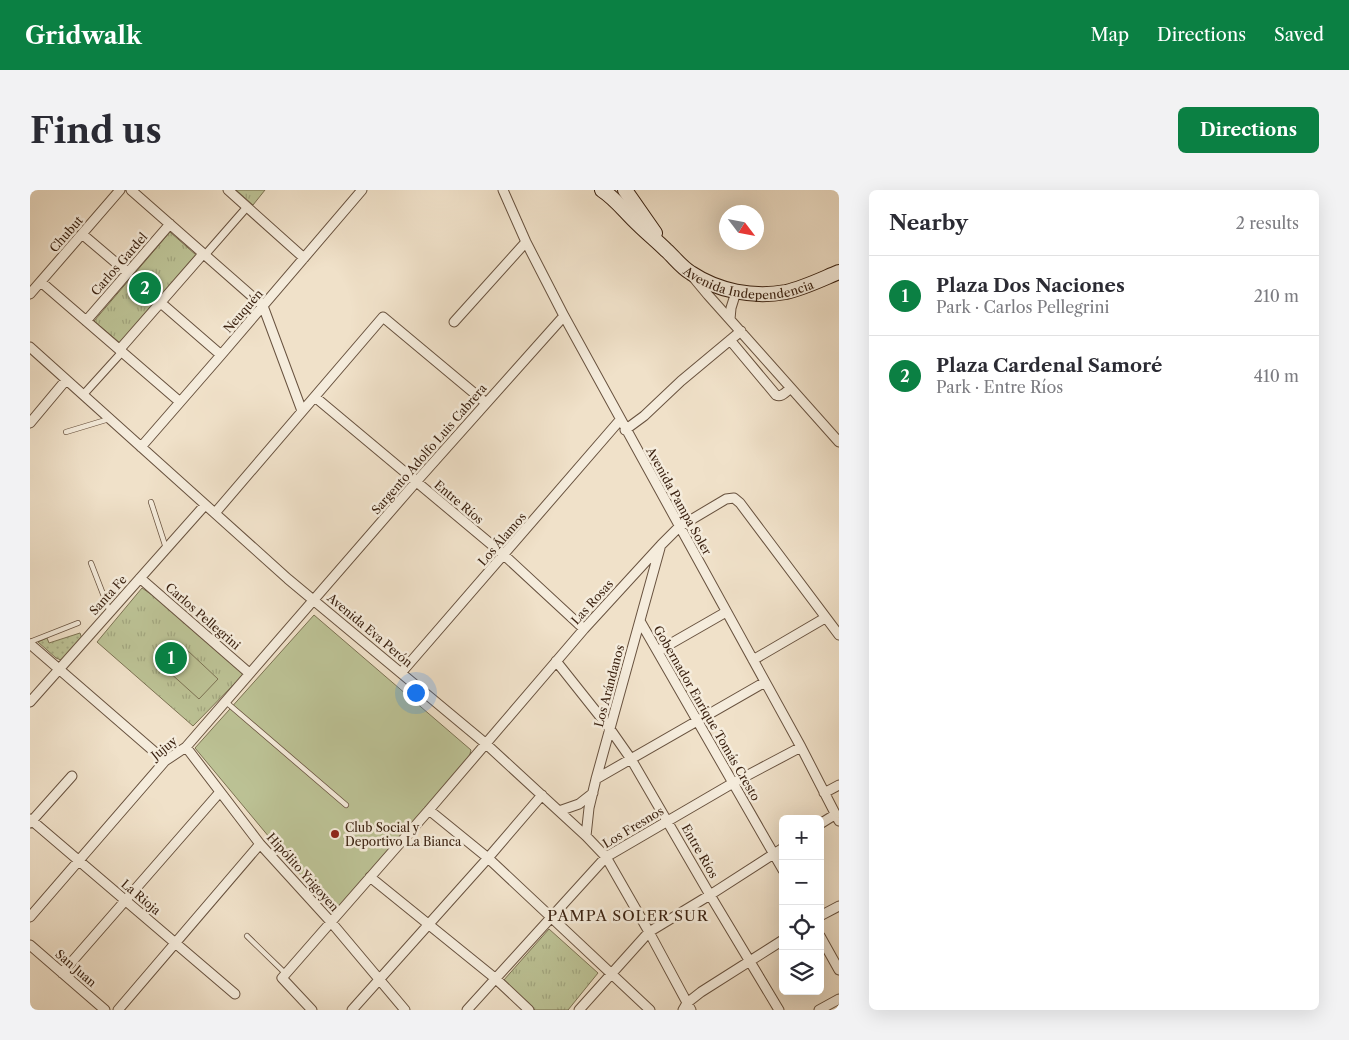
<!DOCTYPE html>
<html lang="en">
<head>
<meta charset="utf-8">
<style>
	:root { --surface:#fff; --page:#f2f2f3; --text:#2b2b33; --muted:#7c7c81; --line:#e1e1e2; --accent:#0b8043 }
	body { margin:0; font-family:"Libre Caslon Text",serif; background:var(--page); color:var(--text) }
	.controls { position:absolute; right:15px; bottom:15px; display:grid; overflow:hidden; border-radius:8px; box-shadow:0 5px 20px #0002 }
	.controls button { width:45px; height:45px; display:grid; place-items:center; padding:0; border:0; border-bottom:1px solid var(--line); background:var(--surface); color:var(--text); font:25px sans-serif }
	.compass { position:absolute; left:689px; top:15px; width:45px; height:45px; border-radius:50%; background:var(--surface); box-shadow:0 5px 20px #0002; rotate:122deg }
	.you { position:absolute; left:385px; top:502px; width:18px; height:18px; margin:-12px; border:4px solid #fff; border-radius:50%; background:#1a73e8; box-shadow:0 0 0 8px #1a73e833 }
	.badge { display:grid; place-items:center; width:32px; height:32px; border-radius:50%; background:var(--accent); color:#fff; font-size:16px; font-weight:700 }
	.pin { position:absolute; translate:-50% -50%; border:2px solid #fff; box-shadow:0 1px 5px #0006 }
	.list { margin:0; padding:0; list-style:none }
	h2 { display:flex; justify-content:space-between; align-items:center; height:65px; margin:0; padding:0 20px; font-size:21px }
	h2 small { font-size:16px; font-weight:400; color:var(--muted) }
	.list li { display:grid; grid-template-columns:32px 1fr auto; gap:15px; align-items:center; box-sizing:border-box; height:80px; padding:0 20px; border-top:1px solid var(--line) }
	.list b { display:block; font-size:19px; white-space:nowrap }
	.list p { margin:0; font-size:16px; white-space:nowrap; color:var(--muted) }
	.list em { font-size:16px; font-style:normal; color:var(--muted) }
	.icon { flex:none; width:28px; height:28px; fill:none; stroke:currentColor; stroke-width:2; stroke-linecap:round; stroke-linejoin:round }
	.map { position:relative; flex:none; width:809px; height:820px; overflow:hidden; border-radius:8px }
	header { display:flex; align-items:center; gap:30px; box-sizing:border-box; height:70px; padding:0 25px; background:var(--accent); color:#fff }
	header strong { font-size:24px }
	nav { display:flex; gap:28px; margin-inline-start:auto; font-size:18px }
	.intro { display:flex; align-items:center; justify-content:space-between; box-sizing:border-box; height:120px; padding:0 30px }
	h1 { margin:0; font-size:35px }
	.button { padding:12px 22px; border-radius:8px; background:var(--accent); color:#fff; font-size:18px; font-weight:700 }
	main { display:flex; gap:30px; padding:0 30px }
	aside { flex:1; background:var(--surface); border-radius:8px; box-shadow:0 5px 20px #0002 }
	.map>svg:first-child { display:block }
	.grass { fill:url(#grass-dots); stroke:#7c7253 }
	.park { fill:url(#park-tufts); stroke:#7c7253 }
	.pitch { fill:#bcc295; stroke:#7c7253 }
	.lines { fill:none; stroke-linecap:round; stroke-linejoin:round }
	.service-casing { stroke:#68523f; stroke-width:6 }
	.pedestrian-casing { stroke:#68523f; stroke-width:9 }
	.minor-casing { stroke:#68523f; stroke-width:11 }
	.secondary-casing { stroke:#3b2211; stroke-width:16 }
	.service { stroke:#f5ecdc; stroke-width:4.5 }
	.pedestrian { stroke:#f5ecdc; stroke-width:7 }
	.minor { stroke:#f5ecdc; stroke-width:9 }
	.secondary { stroke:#f5ecdc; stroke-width:14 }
	.poi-dot { fill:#8f2418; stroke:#f5ecdc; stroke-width:2 }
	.labels { text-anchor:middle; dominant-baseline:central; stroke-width:5; stroke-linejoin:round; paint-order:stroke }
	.street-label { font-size:12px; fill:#3b2211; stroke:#f5ecdc }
	.poi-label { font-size:12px; fill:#3b2211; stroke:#f5ecdc; text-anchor:start }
	.quarter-label { font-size:15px; letter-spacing:1px; fill:#3b2211; stroke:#f5ecdc }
</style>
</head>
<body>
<header>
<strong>Gridwalk</strong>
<nav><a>Map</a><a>Directions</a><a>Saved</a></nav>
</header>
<div class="intro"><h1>Find us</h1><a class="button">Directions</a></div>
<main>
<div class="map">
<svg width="809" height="820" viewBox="0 0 809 820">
	<defs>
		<pattern id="grass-dots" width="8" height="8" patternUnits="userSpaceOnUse" patternTransform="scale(1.25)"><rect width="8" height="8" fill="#bcc295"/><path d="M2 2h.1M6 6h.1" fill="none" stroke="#a2a67f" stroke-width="1.8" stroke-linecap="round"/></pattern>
		<pattern id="park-tufts" width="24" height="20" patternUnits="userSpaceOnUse" patternTransform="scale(1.25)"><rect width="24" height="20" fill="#bcc295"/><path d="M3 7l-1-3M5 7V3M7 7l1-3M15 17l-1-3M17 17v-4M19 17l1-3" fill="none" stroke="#a2a67f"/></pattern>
	</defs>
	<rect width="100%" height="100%" fill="#f0e1c9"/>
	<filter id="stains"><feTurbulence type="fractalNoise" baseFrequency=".004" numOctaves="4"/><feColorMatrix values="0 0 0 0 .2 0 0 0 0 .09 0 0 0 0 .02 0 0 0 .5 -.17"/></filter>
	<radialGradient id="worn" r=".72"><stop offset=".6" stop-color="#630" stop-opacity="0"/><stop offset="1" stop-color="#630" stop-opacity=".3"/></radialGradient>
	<path class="grass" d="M50,443L52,449L35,468L31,470L26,468L8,452L17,448L19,453Z"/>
	<path class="park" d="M206,0H235L223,15Z
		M140,42L166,65L90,153L64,131Z
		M112,398L132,412L214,484L163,536L67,452Z
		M519,739L568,783L538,820H505L473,791Z"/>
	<path class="pitch" d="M284,425L441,560L439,568L306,721L299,719L165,558Z
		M157,460L188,489L169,509L138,481Z"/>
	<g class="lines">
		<g class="service-casing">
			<path id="service" d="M36,242L79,229
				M121,312L136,358
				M61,373L80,422
				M0,452L48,433
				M196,512L316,615
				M217,746L256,784"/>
		</g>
		<g class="pedestrian-casing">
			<path id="pedestrian" d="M175,65L217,17
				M53,205L92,162"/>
		</g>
		<g class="minor-casing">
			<path id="minor" d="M101,0L233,116L272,221
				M198,0L274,68
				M473,0L496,52L534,126L771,557L809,631
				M52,44L98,83
				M663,87L678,105L809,252
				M11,92L150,212
				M0,104L90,0
				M131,113L191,165
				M700,129L701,118L706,102
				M56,131L140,34
				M424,132L496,52
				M700,150L746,205C752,208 756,201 761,198
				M0,157L258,389L455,553L556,646L576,667L619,742L661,820
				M90,159L173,64
				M285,207L474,365L554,439
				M0,233L36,190
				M595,240L614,226L651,191L711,141
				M111,257L191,165L332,0
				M185,323L353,127L456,213
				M110,388L219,483
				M610,431L753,680
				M0,454L135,571
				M628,461L696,422
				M723,470L795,428
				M526,471L580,539L601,569L680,705L749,820
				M371,483L590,230
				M0,512L175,315
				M156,557L230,654L301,732L375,820
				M566,589L735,492
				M794,603L809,595
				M399,620L458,668L620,820
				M529,621L549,614L563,603
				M0,629L205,804
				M0,633L42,586
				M790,634L806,624
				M556,646L559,618L566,589L630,358
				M340,687L466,789L499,820
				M790,726L809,716
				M0,727L135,571L156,557L386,292L534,126
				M790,746L809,780
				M0,755L75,820
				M32,783L190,602
				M88,820L230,654
				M282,820L252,788L399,620L554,439L631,355L649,337L696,309L704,308L710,313L809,445
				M322,820L458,668L512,605
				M437,820L576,667L703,593L771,557
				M549,820L619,742L680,705L753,658
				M653,820L657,813L671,802L753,750
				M789,820L809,809"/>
		</g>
		<g class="secondary-casing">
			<g id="secondary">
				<path id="s1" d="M572,0C586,9 596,23 608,34C617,43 627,51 636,60C644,67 651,77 661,83C688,101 723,108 756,102C774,98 792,89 809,82"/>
				<path d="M595,0L625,43"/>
			</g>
		</g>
		<use href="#service" class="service"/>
		<use href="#pedestrian" class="pedestrian"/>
		<use href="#minor" class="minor"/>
		<use href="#secondary" class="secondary"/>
	</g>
	<circle class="poi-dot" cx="305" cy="644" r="5"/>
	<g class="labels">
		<g class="street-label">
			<text transform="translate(36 44) rotate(-49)">Chubut</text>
			<text transform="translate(89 74) rotate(-49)">Carlos Gardel</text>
			<text stroke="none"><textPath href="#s1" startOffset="182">Avenida Independencia</textPath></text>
			<text transform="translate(213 121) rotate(-49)">Neuquén</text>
			<text transform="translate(399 259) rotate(-49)">Sargento Adolfo Luis Cabrera</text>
			<text transform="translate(649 311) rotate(61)">Avenida Pampa Soler</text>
			<text transform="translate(429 312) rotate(40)">Entre Ríos</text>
			<text transform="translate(472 349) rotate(-49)">Los Álamos</text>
			<text transform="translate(78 405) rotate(-48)">Santa Fe</text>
			<text transform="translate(562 412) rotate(-48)">Las Rosas</text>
			<text transform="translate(173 426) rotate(41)">Carlos Pellegrini</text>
			<text transform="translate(340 440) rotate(40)">Avenida Eva Perón</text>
			<text transform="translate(579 496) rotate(-75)">Los Arándanos</text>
			<text transform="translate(677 523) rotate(60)">Gobernador Enrique Tomás Cresto</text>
			<text transform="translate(134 558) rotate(-39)">Jujuy</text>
			<text transform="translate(603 637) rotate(-31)">Los Fresnos</text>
			<text transform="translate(670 661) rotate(60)">Entre Ríos</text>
			<text transform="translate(273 682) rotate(48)">Hipólito Yrigoyen</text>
			<text transform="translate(111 707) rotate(40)">La Rioja</text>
			<text transform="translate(46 778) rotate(41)">San Juan</text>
		</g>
		<g class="poi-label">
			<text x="315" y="637">Club Social y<tspan x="315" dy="14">Deportivo La Bianca</tspan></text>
		</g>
		<g class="quarter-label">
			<text x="598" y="725">PAMPA SOLER SUR</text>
		</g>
	</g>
	<rect width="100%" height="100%" filter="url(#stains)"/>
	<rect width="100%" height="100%" fill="url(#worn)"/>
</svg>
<div class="controls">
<button>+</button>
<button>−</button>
<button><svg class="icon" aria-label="locate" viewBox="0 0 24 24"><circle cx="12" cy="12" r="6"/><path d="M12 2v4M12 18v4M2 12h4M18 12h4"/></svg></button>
<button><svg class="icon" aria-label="layers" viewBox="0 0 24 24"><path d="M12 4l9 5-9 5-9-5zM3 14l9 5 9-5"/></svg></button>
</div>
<svg class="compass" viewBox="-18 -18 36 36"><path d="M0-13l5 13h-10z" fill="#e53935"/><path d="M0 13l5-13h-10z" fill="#7c7c81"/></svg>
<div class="you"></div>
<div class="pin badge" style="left:141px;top:468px">1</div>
<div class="pin badge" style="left:115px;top:98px">2</div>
</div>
<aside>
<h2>Nearby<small>2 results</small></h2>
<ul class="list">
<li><span class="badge">1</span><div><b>Plaza Dos Naciones</b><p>Park · Carlos Pellegrini</p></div><em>210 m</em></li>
<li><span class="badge">2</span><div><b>Plaza Cardenal Samoré</b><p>Park · Entre Ríos</p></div><em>410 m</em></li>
</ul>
</aside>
</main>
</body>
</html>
